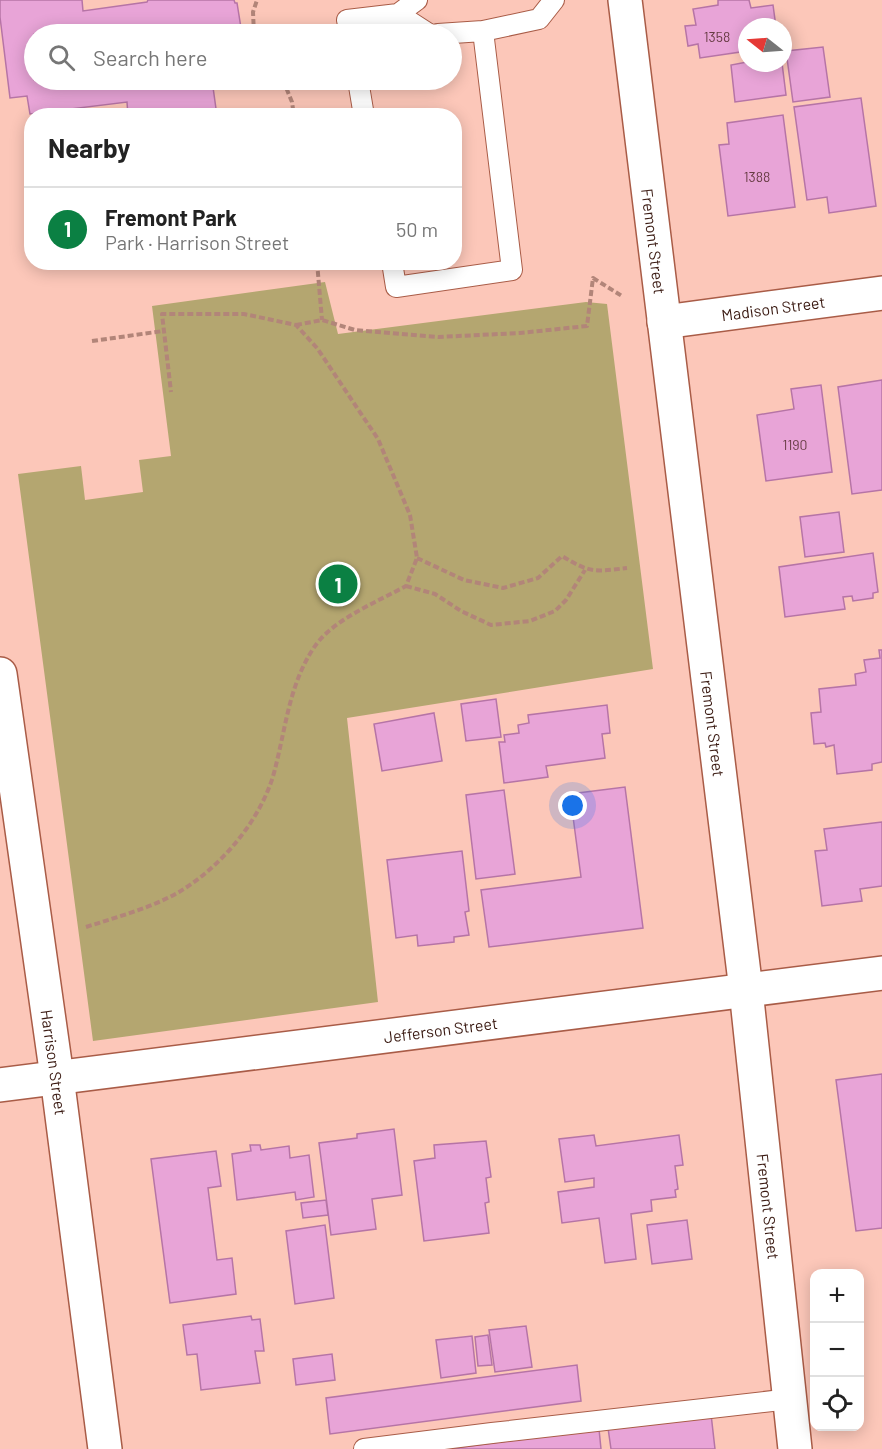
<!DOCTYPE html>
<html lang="en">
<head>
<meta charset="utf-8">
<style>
	:root { --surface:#fff; --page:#f6f6f6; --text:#222; --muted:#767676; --line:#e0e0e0; --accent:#0b8043 }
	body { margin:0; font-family:Barlow,sans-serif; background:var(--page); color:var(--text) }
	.controls { position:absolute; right:18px; bottom:18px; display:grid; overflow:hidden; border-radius:12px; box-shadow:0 3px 15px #0003 }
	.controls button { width:54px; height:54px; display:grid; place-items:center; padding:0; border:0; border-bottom:2px solid var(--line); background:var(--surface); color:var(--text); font:30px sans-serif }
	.compass { position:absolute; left:738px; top:18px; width:54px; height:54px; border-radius:50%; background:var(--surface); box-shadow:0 3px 15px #0003; rotate:287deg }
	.you { position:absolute; left:573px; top:806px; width:21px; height:21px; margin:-15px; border:4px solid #fff; border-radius:50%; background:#1a73e8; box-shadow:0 0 0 9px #1a73e833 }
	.badge { display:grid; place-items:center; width:39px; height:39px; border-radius:50%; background:var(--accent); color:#fff; font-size:20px; font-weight:700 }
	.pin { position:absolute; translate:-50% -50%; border:3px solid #fff; box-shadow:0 2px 6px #0006 }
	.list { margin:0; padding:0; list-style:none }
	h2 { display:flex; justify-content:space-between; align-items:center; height:78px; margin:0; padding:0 24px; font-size:26px }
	h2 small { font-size:20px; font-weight:400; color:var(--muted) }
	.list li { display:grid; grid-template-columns:39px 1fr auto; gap:18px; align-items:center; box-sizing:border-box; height:84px; padding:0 24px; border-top:2px solid var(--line) }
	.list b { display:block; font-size:22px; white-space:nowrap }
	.list p { margin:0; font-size:20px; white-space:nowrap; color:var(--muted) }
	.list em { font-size:20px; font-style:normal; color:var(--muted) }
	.icon { flex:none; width:33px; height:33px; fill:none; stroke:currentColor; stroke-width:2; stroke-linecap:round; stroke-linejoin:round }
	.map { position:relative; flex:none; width:882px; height:1449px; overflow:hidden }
	.search { position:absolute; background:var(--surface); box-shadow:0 3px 15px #0003; left:24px; top:24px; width:438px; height:66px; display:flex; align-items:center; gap:15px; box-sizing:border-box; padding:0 21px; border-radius:33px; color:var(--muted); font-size:22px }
	.panel { position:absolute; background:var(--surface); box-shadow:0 3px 15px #0003; left:24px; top:108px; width:438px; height:162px; border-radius:24px }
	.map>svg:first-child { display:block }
	.green { fill:#b4a670 }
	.building { fill:#e8a4d7; stroke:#b674a6; stroke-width:1.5 }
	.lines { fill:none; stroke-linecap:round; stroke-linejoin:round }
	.service-casing { stroke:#a95c47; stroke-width:22 }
	.minor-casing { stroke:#a95c47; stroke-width:36 }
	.path { stroke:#b28579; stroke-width:4; stroke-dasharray:6 3; stroke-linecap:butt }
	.service { stroke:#fff; stroke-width:20 }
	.minor { stroke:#fff; stroke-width:33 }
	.labels { text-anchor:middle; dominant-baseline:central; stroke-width:4.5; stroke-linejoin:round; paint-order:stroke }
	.number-label { font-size:14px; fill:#663c43 }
	.street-label { font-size:16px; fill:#3a1a12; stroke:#fdd9cf }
</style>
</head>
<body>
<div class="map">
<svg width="882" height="1449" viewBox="0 0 882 1449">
	<rect width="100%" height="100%" fill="#fcc7b9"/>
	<path class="green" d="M325,282L338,334L586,302L607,304L653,669L347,718L378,1002L93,1041L18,474L81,466L85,500L143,492L139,460L171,456L152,306Z"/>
	<path class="building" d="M0,0H82L83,11L147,2L148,0H234L235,3H237L242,34H34V80H212L217,116H128L127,102L30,114L27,96L10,98L0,17Z
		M718,0H749L751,8L773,5L776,27H747V51L700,58L698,44L688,46L685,26L696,25L693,9L718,5Z
		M823,47L830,97L793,102L786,51Z
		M747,62L782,63L786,95L735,102L731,65Z
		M861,98L876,206L829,213L827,197L807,200L794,107Z
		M783,115L795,207L728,216L719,145L729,144L727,123Z
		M882,380V490L852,494L838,387Z
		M821,385L832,472L766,481L757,415L794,409L791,389Z
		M839,512L844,552L805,557L800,517Z
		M873,553L878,592L873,593V598L853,601L852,596L843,597L845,609L785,617L779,567Z
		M879,650H882V762L872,764V770L837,774L834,745L826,747L825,743L814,744L811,713L821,712L819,689L856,685L855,674L866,672L864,660L880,658Z
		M496,699L501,737L466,741L461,704Z
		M607,705L610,733L602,734L605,758L546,766L548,777L504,783L499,742H505L504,735L519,733L518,725L529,723L528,715Z
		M434,713L442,761L382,771L374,724Z
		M625,787L643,928L489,947L481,890L581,877L570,794Z
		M504,790L515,874L476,879L466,795Z
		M882,822V886L860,889L862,901L822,906L815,851L827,850L824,829Z
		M462,851L469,911L465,912L469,935L454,937V942L418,946L417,935L396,938L387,860Z
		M882,1074V1228L856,1231L836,1080Z
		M394,1129L402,1195L372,1199L376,1229L331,1235L319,1143L357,1138V1134Z
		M594,1135L596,1146L679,1135L683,1165L675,1166L678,1189L675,1190L676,1197L651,1200L652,1211L631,1214L636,1259L605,1263L599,1218L562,1223L558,1192L594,1187V1178L565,1182L559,1139Z
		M486,1141L491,1177L486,1178L489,1202L485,1203L489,1233L424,1241L414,1161L435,1158L434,1145Z
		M250,1145H260L261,1150L289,1146L290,1158L309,1155L314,1197L296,1200L295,1192L237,1200L232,1154L251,1151Z
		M216,1151L221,1186L208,1188L217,1260L232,1258L236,1294L170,1303L151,1159Z
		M326,1200L328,1215L303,1218L301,1203Z
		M687,1220L692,1259L652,1264L647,1225Z
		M325,1225L334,1298L295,1304L286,1231Z
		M251,1316L252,1320L260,1319L264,1351H255L260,1383L201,1390L197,1354L187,1355L183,1325Z
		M526,1326L532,1367L495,1372L489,1330Z
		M488,1335L492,1365L478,1366L475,1337Z
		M472,1336L476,1373L441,1378L436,1340Z
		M332,1354L335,1380L296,1385L293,1359Z
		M577,1365L581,1401L330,1434L326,1398Z
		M711,1414L715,1449H611L608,1428Z
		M599,1429L601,1449H447Z"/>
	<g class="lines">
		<g class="service-casing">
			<path id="service" d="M398,14L429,34
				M350,34L347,20L398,14L417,0
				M438,34L483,31L539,19L554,0
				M358,80L364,116
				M392,262L396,287L512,270L483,31
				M364,1449L492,1433L790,1399"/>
		</g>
		<g class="minor-casing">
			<g id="minor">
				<path id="s1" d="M625,0L746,990L795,1449"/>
				<path id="s2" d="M664,322L882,293"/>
				<path id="s3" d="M0,674L57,1077L105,1449"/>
				<path id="s4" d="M0,1085L882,973"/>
			</g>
		</g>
		<path class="path" d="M254,34L253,12L257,0
			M283,80L292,102L294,116
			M317,262L322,320
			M296,325L322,320L355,330L438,337L520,333L587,326L593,278L622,296
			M92,341L163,331
			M417,558L464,580L503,588L538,578L562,556C590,573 594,572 627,568
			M406,586L435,594L461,611L491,625L530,621L555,611L566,600L585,570
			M86,927C117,917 151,908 179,892C224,865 265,815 276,765C286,725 290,684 313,649C331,620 377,602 406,586L417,558L410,515L378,439L317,348L296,325L244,314H162L171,392"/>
		<use href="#service" class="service"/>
		<use href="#minor" class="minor"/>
	</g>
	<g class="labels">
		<g class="number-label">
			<text x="717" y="36">1358</text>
			<text x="757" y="176">1388</text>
			<text x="795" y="444">1190</text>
		</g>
		<g class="street-label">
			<text stroke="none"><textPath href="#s1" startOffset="243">Fremont Street</textPath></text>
			<text stroke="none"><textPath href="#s2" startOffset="110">Madison Street</textPath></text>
			<text stroke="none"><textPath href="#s1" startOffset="729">Fremont Street</textPath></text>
			<text stroke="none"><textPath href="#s4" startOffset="444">Jefferson Street</textPath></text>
			<text stroke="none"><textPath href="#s3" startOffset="392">Harrison Street</textPath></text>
			<text stroke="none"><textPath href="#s1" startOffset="1215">Fremont Street</textPath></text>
		</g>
	</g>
</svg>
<div class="controls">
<button>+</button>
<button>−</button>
<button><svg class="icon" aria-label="locate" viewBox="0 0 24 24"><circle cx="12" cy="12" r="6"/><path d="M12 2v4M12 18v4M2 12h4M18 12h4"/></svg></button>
</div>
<svg class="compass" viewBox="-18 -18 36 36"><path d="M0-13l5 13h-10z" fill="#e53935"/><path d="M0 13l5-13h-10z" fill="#767676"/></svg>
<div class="you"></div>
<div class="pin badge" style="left:338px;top:584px">1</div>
<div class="search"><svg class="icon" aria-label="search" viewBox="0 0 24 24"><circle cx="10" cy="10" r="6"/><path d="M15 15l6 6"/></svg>Search here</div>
<section class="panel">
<h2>Nearby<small></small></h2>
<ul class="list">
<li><span class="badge">1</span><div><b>Fremont Park</b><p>Park · Harrison Street</p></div><em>50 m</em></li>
</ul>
</section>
</div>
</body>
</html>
